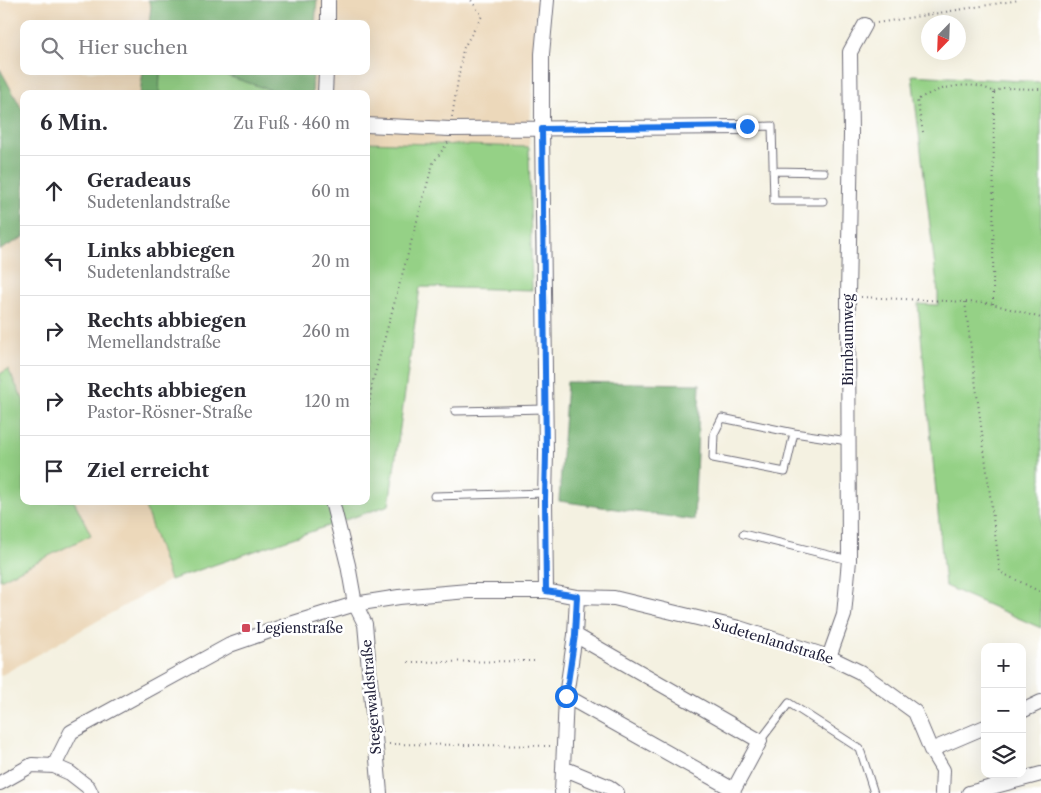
<!DOCTYPE html>
<html lang="de">
<head>
<meta charset="utf-8">
<style>
	:root { --surface:#fff; --page:#f7f7f7; --text:#2b2b33; --muted:#7c7c81; --line:#e1e1e2 }
	body { margin:0; font-family:"Libre Caslon Text",serif; background:var(--page); color:var(--text) }
	.controls { position:absolute; right:15px; bottom:15px; display:grid; overflow:hidden; border-radius:10px; box-shadow:0 5px 20px #0002 }
	.controls button { width:45px; height:45px; display:grid; place-items:center; padding:0; border:0; border-bottom:1px solid var(--line); background:var(--surface); color:var(--text); font:25px sans-serif }
	.compass { position:absolute; left:921px; top:15px; width:45px; height:45px; border-radius:50%; background:var(--surface); box-shadow:0 5px 20px #0002; rotate:203deg }
	.stop { position:absolute; width:15px; height:15px; margin:-11px; border:4px solid #1a73e8; border-radius:50%; background:#fff }
	.stop.end { background:#1a73e8; border-color:#fff; box-shadow:0 1px 5px #0008 }
	.list { margin:0; padding:0; list-style:none }
	h2 { display:flex; justify-content:space-between; align-items:center; height:65px; margin:0; padding:0 20px; font-size:21px }
	h2 small { font-size:16px; font-weight:400; color:var(--muted) }
	.list li { display:grid; grid-template-columns:32px 1fr auto; gap:15px; align-items:center; box-sizing:border-box; height:70px; padding:0 20px; border-top:1px solid var(--line) }
	.list b { display:block; font-size:19px; white-space:nowrap }
	.list p { margin:0; font-size:16px; white-space:nowrap; color:var(--muted) }
	.list em { font-size:16px; font-style:normal; color:var(--muted) }
	.icon { flex:none; width:28px; height:28px; fill:none; stroke:currentColor; stroke-width:2; stroke-linecap:round; stroke-linejoin:round }
	.map { position:relative; flex:none; width:1041px; height:793px; overflow:hidden }
	.search { position:absolute; background:var(--surface); box-shadow:0 5px 20px #0002; left:20px; top:20px; width:350px; height:55px; display:flex; align-items:center; gap:12px; box-sizing:border-box; padding:0 18px; border-radius:10px; color:var(--muted); font-size:19px }
	.panel { position:absolute; background:var(--surface); box-shadow:0 5px 20px #0002; left:20px; top:90px; width:350px; height:415px; border-radius:10px }
	.map>svg:first-child { display:block }
	.built { fill:#ecd8ba }
	.green { fill:#95d186; stroke:#5c7a60 }
	.forest { fill:#78b373; stroke:#4d6a57 }
	.lines { fill:none; stroke-linecap:round; stroke-linejoin:round }
	.service-casing { stroke:#6c6a75; stroke-width:9 }
	.minor-casing { stroke:#6c6a75; stroke-width:16 }
	.path { stroke:#6c6a75; stroke-width:2; stroke-dasharray:1 4; stroke-linecap:butt }
	.service { stroke:#fff; stroke-width:7 }
	.minor { stroke:#fff; stroke-width:14 }
	.route { stroke:#1a73e8; stroke-width:6 }
	.poi-dot { fill:#d1495b; stroke:#fff; stroke-width:2 }
	.labels { text-anchor:middle; dominant-baseline:central; stroke-width:5; stroke-linejoin:round; paint-order:stroke }
	.street-label { font-size:14px; fill:#22223b; stroke:#fff }
	.poi-label { font-size:14px; fill:#22223b; stroke:#fff; text-anchor:start }
</style>
</head>
<body>
<div class="map">
<svg width="1041" height="793" viewBox="0 0 1041 793">
	<rect width="100%" height="100%" fill="#fff"/>
	<filter id="ink" filterUnits="userSpaceOnUse"><feTurbulence type="fractalNoise" baseFrequency=".02" numOctaves="2"/><feDisplacementMap in="SourceGraphic" scale="10" xChannelSelector="R" yChannelSelector="G"/><feConvolveMatrix kernelMatrix="1 2 1 2 8 2 1 2 1" color-interpolation-filters="sRGB"/></filter>
	<filter id="wash" filterUnits="userSpaceOnUse"><feTurbulence type="fractalNoise" baseFrequency=".0096" numOctaves="4" result="noise"/><feDisplacementMap in="SourceGraphic" scale="20" xChannelSelector="R" yChannelSelector="G"/><feGaussianBlur stdDeviation="1.12" result="paint"/><feColorMatrix in="noise" values="0 0 0 0 0 0 0 0 0 0 0 0 0 0 0 0 0 1.4 0 .05"/><feComposite in="paint" operator="in"/></filter>
	<g filter="url(#wash)">
		<rect width="100%" height="100%" fill="#f4f1e1"/>
		<path class="built" d="M0,0H148L151,5L149,24H24V71H143L140,94H24V113L0,69Z
			M317,0H537L529,147L366,142V94H312L313,71H366V24H315Z
			M24,237V501H143L170,580L0,676V250Z"/>
		<path class="green" d="M160,71H213L283,94H159Z
			M912,75L1041,82V628L945,586L918,304L938,305V293Z
			M366,142L529,147L532,290L420,287L389,505L170,580L143,501H366Z
			M8,369L24,401V501H74L91,535L0,580V374Z"/>
		<path class="forest" d="M148,0H317L315,24H149L151,6Z
			M0,69L24,113V237L0,250Z
			M143,71H160L159,94H140Z
			M213,71H313L312,94H283Z
			M567,382L700,384L694,520L559,501Z"/>
	</g>
	<g filter="url(#ink)">
		<g class="lines">
			<g class="service-casing">
				<path id="service" d="M747,127L772,126L774,201H823
					M773,171L824,172
					M455,411L545,409
					M794,433L785,472L713,458L714,434L722,418L794,433L848,441
					M434,496L545,493
					M743,534L849,560
					M760,741L789,703L860,749L874,793"/>
			</g>
			<g class="minor-casing">
				<path id="minor" d="M328,24V0
					M325,94L326,71
					M366,125L450,129L747,127
					M332,501L348,565L355,604L365,624L380,793
					M546,591L545,500L546,452L542,129V54L547,0
					M575,635L760,741L732,793
					M829,657L844,615L849,560L848,296L851,135L850,52L865,25
					M566,696L734,790
					M1022,711L1041,702
					M931,750L985,727
					M54,766L71,732L80,727L230,645L284,626L355,604L399,597L468,591H546L577,597L614,598L739,628L829,657L860,672L915,712L931,750L943,770L942,793
					M563,768L609,787L617,793
					M0,783L32,765L54,766L70,773L88,787L91,793
					M562,793L566,696L575,635L577,597
					M969,793L1041,774"/>
			</g>
			<path class="path" d="M877,23L1019,0
				M994,92L1003,88L1041,89
				M452,117L463,49L482,16L471,0
				M923,132L917,100C938,87 972,79 994,92
				M861,297L989,303L1041,318
				M965,302L1000,572L1041,592
				M993,304L994,92
				M366,430L372,384L433,163L449,141
				M408,662L538,661
				M389,744L552,746"/>
			<use href="#service" class="service"/>
			<use href="#minor" class="minor"/>
		</g>
	</g>
	<g class="lines" filter="url(#ink)">
		<path class="route" d="M566,696L575,635L577,596L546,591L545,500L546,452L542,129L747,126"/>
	</g>
	<rect class="poi-dot" x="241" y="623" width="10" height="10" rx="2.5"/>
	<g class="labels">
		<g class="street-label">
			<text transform="translate(848 340) rotate(-90)">Birnbaumweg</text>
			<text transform="translate(773 641) rotate(17)">Sudetenlandstraße</text>
			<text transform="translate(371 697) rotate(-95)">Stegerwaldstraße</text>
		</g>
		<g class="poi-label">
			<text x="256" y="628">Legienstraße</text>
		</g>
	</g>
</svg>
<div class="controls">
<button>+</button>
<button>−</button>
<button><svg class="icon" aria-label="layers" viewBox="0 0 24 24"><path d="M12 4l9 5-9 5-9-5zM3 14l9 5 9-5"/></svg></button>
</div>
<svg class="compass" viewBox="-18 -18 36 36"><path d="M0-13l5 13h-10z" fill="#e53935"/><path d="M0 13l5-13h-10z" fill="#7c7c81"/></svg>
<div class="stop" style="left:566px;top:696px"></div>
<div class="stop end" style="left:747px;top:126px"></div>
<div class="search"><svg class="icon" aria-label="search" viewBox="0 0 24 24"><circle cx="10" cy="10" r="6"/><path d="M15 15l6 6"/></svg>Hier suchen</div>
<section class="panel">
<h2>6 Min.<small>Zu Fuß · 460 m</small></h2>
<ul class="list">
<li><svg class="icon" aria-label="ahead" viewBox="0 0 24 24"><path d="M12 20V5M6 11l6-6 6 6"/></svg><div><b>Geradeaus</b><p>Sudetenlandstraße</p></div><em>60 m</em></li>
<li><svg class="icon" aria-label="left" viewBox="0 0 24 24"><path d="M17 20v-9H6M10 6l-5 5 5 5"/></svg><div><b>Links abbiegen</b><p>Sudetenlandstraße</p></div><em>20 m</em></li>
<li><svg class="icon" aria-label="right" viewBox="0 0 24 24"><path d="M7 20v-9h11M14 6l5 5-5 5"/></svg><div><b>Rechts abbiegen</b><p>Memellandstraße</p></div><em>260 m</em></li>
<li><svg class="icon" aria-label="right" viewBox="0 0 24 24"><path d="M7 20v-9h11M14 6l5 5-5 5"/></svg><div><b>Rechts abbiegen</b><p>Pastor-Rösner-Straße</p></div><em>120 m</em></li>
<li><svg class="icon" aria-label="arrive" viewBox="0 0 24 24"><path d="M6 21V4h12l-3 4 3 4H6"/></svg><div><b>Ziel erreicht</b></div></li>
</ul>
</section>
</div>
</body>
</html>
